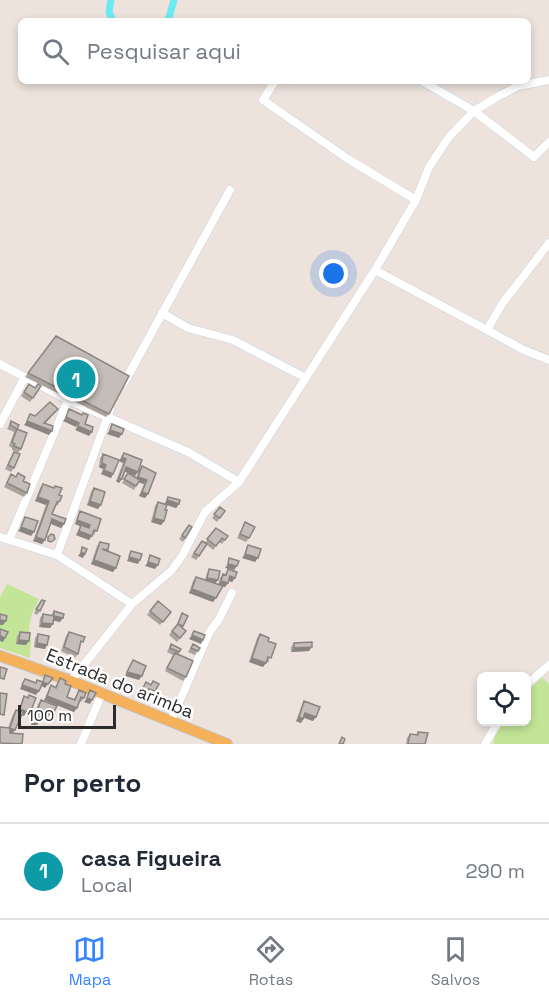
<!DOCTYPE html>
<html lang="pt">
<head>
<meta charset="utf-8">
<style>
	:root { --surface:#fff; --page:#f2f2f3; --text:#1f2937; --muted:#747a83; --line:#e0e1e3; --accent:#3785ff }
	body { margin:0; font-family:"Space Grotesk",sans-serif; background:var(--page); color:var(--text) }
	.controls { position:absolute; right:18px; bottom:18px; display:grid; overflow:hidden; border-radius:9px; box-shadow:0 3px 9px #0003 }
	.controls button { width:54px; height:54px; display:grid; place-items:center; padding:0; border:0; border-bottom:2px solid var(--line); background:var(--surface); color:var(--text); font:30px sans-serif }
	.scale { position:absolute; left:18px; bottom:15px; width:98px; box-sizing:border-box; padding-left:6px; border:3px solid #2b2b2b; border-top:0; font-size:16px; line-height:21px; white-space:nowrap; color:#2b2b2b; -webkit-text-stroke:4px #fff; paint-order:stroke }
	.you { position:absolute; left:334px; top:274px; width:21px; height:21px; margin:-15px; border:4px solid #fff; border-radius:50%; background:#1a73e8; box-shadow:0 0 0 9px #1a73e833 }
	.badge { display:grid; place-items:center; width:39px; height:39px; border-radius:50%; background:var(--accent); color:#fff; font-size:20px; font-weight:700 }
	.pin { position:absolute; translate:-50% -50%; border:3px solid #fff; box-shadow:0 2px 6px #0006 }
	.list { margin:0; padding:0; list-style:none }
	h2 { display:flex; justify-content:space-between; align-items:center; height:78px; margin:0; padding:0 24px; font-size:26px }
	h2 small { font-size:20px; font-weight:400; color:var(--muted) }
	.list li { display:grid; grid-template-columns:39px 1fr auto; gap:18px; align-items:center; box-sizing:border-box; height:96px; padding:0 24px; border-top:2px solid var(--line) }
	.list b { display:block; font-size:22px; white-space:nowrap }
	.list p { margin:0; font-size:20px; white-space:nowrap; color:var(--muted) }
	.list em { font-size:20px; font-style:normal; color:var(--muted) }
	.icon { flex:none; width:33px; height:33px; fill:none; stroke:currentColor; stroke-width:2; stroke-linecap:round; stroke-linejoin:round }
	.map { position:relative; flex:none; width:549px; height:744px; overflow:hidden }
	.search { position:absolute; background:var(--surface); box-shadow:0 3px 9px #0003; left:18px; right:18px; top:18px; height:66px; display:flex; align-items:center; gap:15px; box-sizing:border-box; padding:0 21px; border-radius:9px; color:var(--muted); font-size:22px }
	.sheet { height:174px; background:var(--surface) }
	nav { display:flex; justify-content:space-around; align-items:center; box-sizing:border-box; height:84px; border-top:2px solid var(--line); background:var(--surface); font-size:16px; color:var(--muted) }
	nav a { display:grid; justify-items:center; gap:3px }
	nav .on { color:var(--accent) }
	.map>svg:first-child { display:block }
	.green { fill:#c2e597 }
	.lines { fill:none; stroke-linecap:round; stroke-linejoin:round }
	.canal { stroke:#6ceaf2; stroke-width:7 }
	.minor-casing { stroke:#cad2dd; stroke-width:9 }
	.major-casing { stroke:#c4c4c4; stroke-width:12 }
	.minor { stroke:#fff; stroke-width:8 }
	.major { stroke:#f5b15a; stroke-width:10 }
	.wall { fill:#a9a39e }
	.shaded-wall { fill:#8a8581 }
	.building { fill:#c5beb8; stroke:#8a8581; stroke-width:1.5 }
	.labels { text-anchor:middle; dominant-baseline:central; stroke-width:5; stroke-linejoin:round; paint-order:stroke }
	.street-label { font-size:18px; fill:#2b2b2b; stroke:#fff }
</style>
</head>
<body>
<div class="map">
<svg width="549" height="744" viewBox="0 0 549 744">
	<rect width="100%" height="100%" fill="#ede2dc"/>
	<path class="green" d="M7,584L39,599L32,613L29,628L31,639L30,658L0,648V597Z
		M542,677L549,684V744H493L495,736L504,722H526L527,692Z"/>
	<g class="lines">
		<path class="canal" d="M111,0L109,12L113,21
			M168,21L174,0"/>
		<g class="minor-casing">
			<path id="minor" d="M549,80L518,86L497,97L474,111L449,137L429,167L416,200L375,270L487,330L502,304L549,243
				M275,81L263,100L348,159L416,200
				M422,81L474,111L534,157L549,142
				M162,313L188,328L233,340L306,378
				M487,330L524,350L549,360
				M0,364L68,400L188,452L239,482
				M124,383L230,190
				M0,424L25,377
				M0,537L57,555L132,604
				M9,540L68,400
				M57,555L110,410
				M71,681L132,604L171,571L182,556L205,512L239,482L375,270
				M526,685L549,665
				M171,721L209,633L219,619L232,593
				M81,744L102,693
				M485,744L498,722"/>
		</g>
		<g class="major-casing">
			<path id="major" d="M0,656L71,681L227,744"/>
		</g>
		<use href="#minor" class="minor"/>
		<use href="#major" class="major"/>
	</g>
	<path class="wall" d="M56,336L109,414L106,417L25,377Z
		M29,384L35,388L41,386L30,402L21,396Z
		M11,421L17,429L14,432L7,429Z
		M17,429L21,449L18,453L12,450V448L9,446L14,432Z
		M14,452V468L11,472L5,469Z
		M124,453L135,476L125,472L122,479L119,483L116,481L123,463L119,461Z
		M103,454L113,474L111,478L101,474L103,469L99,467L100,458Z
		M142,466L156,473L148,494L145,498L139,496L144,484L138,482L134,490L122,483L128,473L136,478L139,470Z
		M18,473L23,481L27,493L24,497L4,487L11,474L16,477Z
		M43,484L53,488L55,486L59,495L60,501L58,505L55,506L52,514L64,524L61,528L51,524L45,540L42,544L33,541L46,505L35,501L40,488Z
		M94,488L98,509L87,505L91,492Z
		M168,497L179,504L176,508L166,505L164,521L161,525L151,522L155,506L158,502L165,504Z
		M220,507L225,511L217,522L212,518Z
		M80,511L101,519L94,535L92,534L89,540L76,535L80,526L75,524L78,515Z
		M245,522L249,538L246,542L237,538Z
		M189,525L192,527L183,542L179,539Z
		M216,528L228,536L222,544L219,542L213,550L207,545L196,560L191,557L202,541L205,543Z
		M100,542L108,550L107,551L113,572L91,564L97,546Z
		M209,569L216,584L218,585L220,578L223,574L225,575L228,569L235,578L232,582L229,581L225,587L222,586L213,602L189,593L193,581L196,577L205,580L207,573Z
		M42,600L40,611L37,615L34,613Z
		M158,601L171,612L160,625L147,615Z
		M54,611L60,622L53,620L50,628L39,627L40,618L43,614L51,615Z
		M182,613L183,635L177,642L169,635L176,626Z
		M20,632L26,645L16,644L17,636Z
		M69,632L80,646L78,654L75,658L61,651L66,636Z
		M38,634L45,649L34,647L35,638Z
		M260,634L268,641L269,662H266L263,667L249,662L257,638Z
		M294,643L309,651L291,652V647Z
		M171,644L181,649L178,654L186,677L183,681L165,671L173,655L167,652Z
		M193,644L200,648L195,655L188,652Z
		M60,678L65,684L67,697L74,699L79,690L84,698L81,702L79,701L74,712L44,700L49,689L51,685L55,687Z
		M153,681L155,691L153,695L147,693L145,696L139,694L146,682L150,685Z
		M29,695L30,713L27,717L21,715L13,733L8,728L13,714L16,710L18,711L22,700L24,696L28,698Z
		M41,700L52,716L49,715L48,717L42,715L37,725H31L38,704Z
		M304,701L313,721L304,718L301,723L296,721L302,705Z
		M418,732L425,744H406L407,738L410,734L416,735Z"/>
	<path class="shaded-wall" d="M58,409L42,427L52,431L49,435L24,425L27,421L44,423Z
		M66,417L79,423L76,427L63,421Z
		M78,426L92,432L89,436L75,430Z
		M110,430L122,434L119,438L107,434Z
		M122,457L126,459L123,463L119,461Z
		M102,463L106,465L103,469L99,467Z
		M126,467L138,472L135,476L124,471Z
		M104,470L113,474L111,478L101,474Z
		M138,477L147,480L144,484L135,481Z
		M119,478L122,479L119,483L116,481Z
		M142,492L148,494L145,498L139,496Z
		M38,497L49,501L46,505L35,501Z
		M167,500L179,504L176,508L164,504Z
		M90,501L101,505L98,509L87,505Z
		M154,518L164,521L161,525L151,522Z
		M52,519L64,524L61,528L49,523Z
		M77,520L90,525L88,529L75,524Z
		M21,527L34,532L31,536L18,531Z
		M79,531L92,536L89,540L76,535Z
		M36,537L45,540L42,544L33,541Z
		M81,552L85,554L83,558L78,556Z
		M245,554L258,558L255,562L242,558Z
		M129,557L140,560L138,564L127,561Z
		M94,560L116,568L113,572L91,564Z
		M148,562L158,565L155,569L145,566Z
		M228,564L237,566L234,570L225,568Z
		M230,576L235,578L232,582L227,580Z
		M207,578L218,580L215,584L204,582Z
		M221,581L228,583L225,587L218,585Z
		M192,589L216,598L213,602L189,593Z
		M54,616L63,618L60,622L51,620Z
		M0,620L6,621L3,625H0Z
		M42,623L53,624L50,628L39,627Z
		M192,635L203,640L201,644L189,639Z
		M0,636L5,638L3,642L0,641Z
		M19,640L29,641L26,645L16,644Z
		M37,643L47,645L45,649L34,647Z
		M312,647L309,651L291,652L294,648Z
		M252,658L266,663L263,667L249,662Z
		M127,672L142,676L139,680L125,676Z
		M53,678L45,688L40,685L43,682Z
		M22,685L39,691L36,695L20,689Z
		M47,696L77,708L74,712L44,700Z
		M87,698L92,700L90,704L84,702Z
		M20,709L30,713L27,717L17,713Z
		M43,711H52L54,712L52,716L49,715L48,717L40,715Z
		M305,713L316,717L313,721L302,717Z
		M299,717L303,719L301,723L296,721Z
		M34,721H39L37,725H31Z
		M10,728L15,730L12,734L7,732Z"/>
	<path class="building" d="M56,336L129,376L109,414L28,373Z
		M29,384L35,388L38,384L41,386L33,398L24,392Z
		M50,402L58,409L44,423L53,426L52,431L27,421L30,414L35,416Z
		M69,409L82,415L83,413L88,415L85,424L93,427L92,432L78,426L79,423L66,417Z
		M11,421L19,425L17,429L10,425Z
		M112,424L124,429L122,434L110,430Z
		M17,429L27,433L21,449L14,446L15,444L12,442Z
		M14,452L20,454L14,468L8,465Z
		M124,453L142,460L138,472L126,467L122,479L119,478L126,459L122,457Z
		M103,454L119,460L113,474L104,470L106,465L102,463Z
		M142,466L156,473L148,494L142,492L147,480L138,477Z
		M18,473L25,477L23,481L30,484L27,493L7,483L11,474L16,477Z
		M128,473L140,480L136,486L124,479Z
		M43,484L54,488L55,486L62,488L59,495L62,496L60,501L57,502L52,514L66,519L64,524L52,519L45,540L36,537L49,501L38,497Z
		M94,488L105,492L101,505L90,501Z
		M168,497L180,500L179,504L167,500Z
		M158,502L167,505L165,510H167L164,521L154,518Z
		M220,507L225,511L220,518L214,514Z
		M80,511L101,519L97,531L94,530L92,536L79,531L81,525L89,528L90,525L77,520Z
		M25,517L38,521L34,532L21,527Z
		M245,522L255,527L249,538L240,534Z
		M189,525L192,527L185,538L182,535Z
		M216,528L228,536L225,540L222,538L216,546L207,539Z
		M51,534L54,535L55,539L51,542L48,541V537Z
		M202,541L207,544L199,556L194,553Z
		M100,542L109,544L108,550L102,549L120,556L116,568L94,560Z
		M248,545L261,549L258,558L245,554Z
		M82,547L87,549L85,554L81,552Z
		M131,551L142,554L140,560L129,557Z
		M150,555L160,559L158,565L148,562Z
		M229,558L239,561L237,566L228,564Z
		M209,569L220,571L218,580L207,578Z
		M228,569L237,572L235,578L230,576L228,583L221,581L223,574L226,575Z
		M196,577L223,586L216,598L192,589Z
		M42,600L45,601L40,611L36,609Z
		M158,601L171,612L163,622L150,611Z
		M54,611L64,614L63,618L54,616Z
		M182,613L188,616L183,626L178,624L186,631L180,638L172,631L178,624Z
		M0,614L7,616L6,621L0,620Z
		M43,614L54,616L53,624L42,623Z
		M0,629L8,632L5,638L0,636Z
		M194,631L205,635L203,640L192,635Z
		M20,632L30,633L29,641L19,640Z
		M69,632L85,637L83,642L81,641L78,654L64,647Z
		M38,634L49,636L47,645L37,643Z
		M260,634L269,638L268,641L276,644L271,658L268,657L266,663L252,658Z
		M312,642V647L294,648V643Z
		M171,644L181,649L179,652L170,648Z
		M193,644L200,648L198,651L191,648Z
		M175,653L193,661L186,677L167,668Z
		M133,660L146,666L142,676L127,672Z
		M0,667L7,669L4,679L0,678Z
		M45,675L53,678L48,684L43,682Z
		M60,678L66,681L65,684L71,686L67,697L75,700L79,690L86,693L84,698L81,697L77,708L47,696L51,685L56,688Z
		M25,679L36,683L37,680L43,682L39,691L22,685Z
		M153,681L159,684L155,691L149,689L148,693L142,690L146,682L151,685Z
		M90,690L96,693L92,700L87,698Z
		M0,693L7,694L4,715L0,714Z
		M29,695L36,698L30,713L20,709L24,696L28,698Z
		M41,700L57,706L54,712L52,711L51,714L43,711L39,721H34Z
		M304,701L320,707L316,717L305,713L303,719L299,717Z
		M16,710L23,712L15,730L10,728V733L23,734L22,744L0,743V727L10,728Z
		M418,732L428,733L425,744H408L410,734L418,735Z
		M342,737L345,739L343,744H339Z"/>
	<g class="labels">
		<g class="street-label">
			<text transform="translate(120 683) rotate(22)">Estrada do arimba</text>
		</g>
	</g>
</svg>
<div class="controls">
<button><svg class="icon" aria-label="locate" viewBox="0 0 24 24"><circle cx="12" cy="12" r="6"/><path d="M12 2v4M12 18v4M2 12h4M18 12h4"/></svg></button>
</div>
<div class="scale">100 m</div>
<div class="you"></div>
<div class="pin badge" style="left:76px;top:379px;background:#0f9aa8">1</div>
<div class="search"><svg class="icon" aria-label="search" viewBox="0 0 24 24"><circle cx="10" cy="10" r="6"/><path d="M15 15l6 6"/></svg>Pesquisar aqui</div>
</div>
<section class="sheet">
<h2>Por perto<small></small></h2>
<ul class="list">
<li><span class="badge" style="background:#0f9aa8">1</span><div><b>casa Figueira</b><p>Local</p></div><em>290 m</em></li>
</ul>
</section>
<nav>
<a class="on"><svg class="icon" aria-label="map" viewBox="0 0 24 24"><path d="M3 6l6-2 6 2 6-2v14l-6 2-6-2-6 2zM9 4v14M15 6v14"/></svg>Mapa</a>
<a><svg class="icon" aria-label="directions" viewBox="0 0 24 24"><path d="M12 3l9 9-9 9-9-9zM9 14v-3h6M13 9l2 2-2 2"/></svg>Rotas</a>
<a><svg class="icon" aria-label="saved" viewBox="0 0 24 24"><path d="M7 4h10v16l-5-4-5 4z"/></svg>Salvos</a>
</nav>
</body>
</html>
